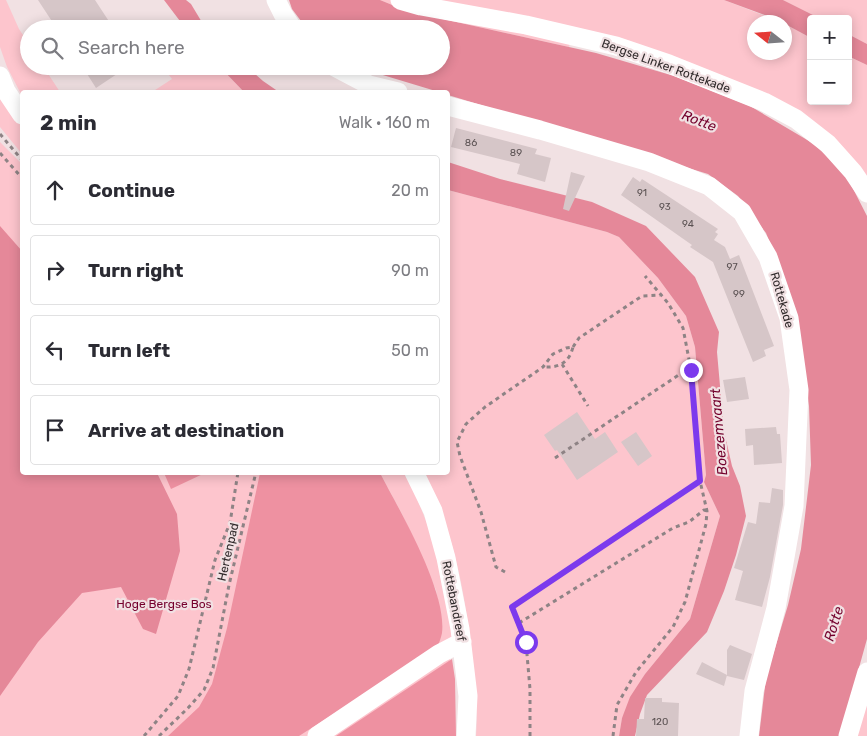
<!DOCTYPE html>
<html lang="en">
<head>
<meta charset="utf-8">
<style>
	:root { --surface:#fff; --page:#f2f2f3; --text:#2b2b33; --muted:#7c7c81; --line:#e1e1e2 }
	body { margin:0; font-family:Rubik,sans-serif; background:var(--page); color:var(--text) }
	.controls { position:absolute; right:15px; top:15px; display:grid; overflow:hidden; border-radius:5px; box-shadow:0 2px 12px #0003 }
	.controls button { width:45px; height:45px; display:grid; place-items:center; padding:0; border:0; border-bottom:1px solid var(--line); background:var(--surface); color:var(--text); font:25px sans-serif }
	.compass { position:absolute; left:747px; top:15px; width:45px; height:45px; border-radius:50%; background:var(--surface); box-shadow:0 2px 12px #0003; rotate:287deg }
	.stop { position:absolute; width:15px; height:15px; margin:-11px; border:4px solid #7c3aed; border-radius:50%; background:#fff }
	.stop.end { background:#7c3aed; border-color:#fff; box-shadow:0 1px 5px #0008 }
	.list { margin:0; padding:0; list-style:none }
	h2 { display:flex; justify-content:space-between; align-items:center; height:65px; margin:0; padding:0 20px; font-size:21px }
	h2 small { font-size:16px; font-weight:400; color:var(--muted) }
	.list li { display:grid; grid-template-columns:32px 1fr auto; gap:15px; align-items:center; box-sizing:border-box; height:70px; margin:0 10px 10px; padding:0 10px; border:1px solid var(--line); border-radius:5px }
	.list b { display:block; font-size:19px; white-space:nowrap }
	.list em { font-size:16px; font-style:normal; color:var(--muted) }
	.icon { flex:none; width:28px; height:28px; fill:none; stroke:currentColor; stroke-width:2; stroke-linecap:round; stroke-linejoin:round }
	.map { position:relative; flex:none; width:867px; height:736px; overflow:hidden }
	.search { position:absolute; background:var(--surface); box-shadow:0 2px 12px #0003; left:20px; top:20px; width:430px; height:55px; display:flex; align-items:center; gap:12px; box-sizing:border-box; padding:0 18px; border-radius:28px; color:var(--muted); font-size:19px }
	.panel { position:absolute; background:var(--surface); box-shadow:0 2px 12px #0003; left:20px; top:90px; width:430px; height:385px; border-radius:5px }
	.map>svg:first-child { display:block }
	.green { fill:#fdc5cd }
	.forest { fill:#ee91a1 }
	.water { fill:#e58899 }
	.building { fill:#d6c6c8 }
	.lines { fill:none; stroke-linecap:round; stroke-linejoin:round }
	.path { stroke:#8e8385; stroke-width:3; stroke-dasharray:4 4; stroke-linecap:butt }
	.minor { stroke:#fff; stroke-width:19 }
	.route { stroke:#7c3aed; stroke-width:6 }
	.labels { text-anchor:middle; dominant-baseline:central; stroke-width:4.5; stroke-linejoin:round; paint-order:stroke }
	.number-label { font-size:10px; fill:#5a5152 }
	.street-label { font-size:12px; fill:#302a2b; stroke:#f1e1e3 }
	.park-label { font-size:12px; fill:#75002d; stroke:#f1e1e3 }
	.water-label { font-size:14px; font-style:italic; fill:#73002c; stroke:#f1e1e3 }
</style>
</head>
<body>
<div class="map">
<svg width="867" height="736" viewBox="0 0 867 736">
	<rect width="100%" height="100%" fill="#f1e1e3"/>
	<path class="green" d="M0,0H6L19,29L29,44V66H43L60,92H22V96L7,67L0,47Z
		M380,0H391L571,39L569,47L407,11Z
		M415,0H724L778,21L782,22H754V52H784L785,24L811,38V101H848V56L867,65V188L774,99Z
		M783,0H867V44L848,34V19H821Z
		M162,66H219L244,92H152L172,79Z
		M0,94L17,121L22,126V154L0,127Z
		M0,142L22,164V472L366,473L441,618L436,590L402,514L380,473H404L412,486L432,536L454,635L449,641L454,736H0Z
		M448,190L607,232L619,237L658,278L686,316L695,347L706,475L704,482L720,516L690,619L645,674L622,718L619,736H476C478,712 475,687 473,664C466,598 455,532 423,473L448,472Z
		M867,685V736H852Z"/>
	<path class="forest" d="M164,473H205L171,489Z
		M260,473H380C400,511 447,591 442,633C441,638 439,643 437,648L299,736H168L199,707L212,684L227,628Z
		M452,659L455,679L456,736H336Z"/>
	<path class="water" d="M164,0H186L191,4L206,29H186Z
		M289,0H380L407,11L596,53L674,76L750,106L814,144L846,175L867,216V639L840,736H759L766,678L788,605L801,549L811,465L809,406L801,341L786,283L766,233L738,196L708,174L448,95V92H439L353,66H441V29H307L292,9Z
		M724,0H783L821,19H811V38L785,24L784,22Z
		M848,34L867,44V65L848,56Z
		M219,66H246L263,81L279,92H244Z
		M448,162L500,179L592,202L646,226L695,277L719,332L717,352L724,431L732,466L740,486L746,516L736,555L724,591L707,632L647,695L640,714L635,736H619L622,718L630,697L645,674L690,619L720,516L704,482L706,475L695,347L686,316L658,278L619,237L607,232L448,190Z
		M0,226L22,251V472L157,473L177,514L180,551L156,634L143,629L121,587L82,593L38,642L0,696Z"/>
	<path class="building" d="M38,0H95L114,29H57Z
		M82,66H129L96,88Z
		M456,128L537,149L535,154L551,158L545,182L517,174L520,164L451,147Z
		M571,172L585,176L569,211L563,209Z
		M633,177L640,182L642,179L718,229L715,232L718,234L714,240L725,247L730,259L739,255L774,346L764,350L766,356L753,362L713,262L690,247L692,245L682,238L621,195Z
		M745,377L749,399L727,402L723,380Z
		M577,412L595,439L605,432L618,452L577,480L557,450L555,451L544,435Z
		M776,427L777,434H780L782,463L754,465L753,445L746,446L745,429Z
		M636,432L652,456L638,466L621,442Z
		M772,488L783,490V505L770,577L762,607L735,600L743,571L734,568L748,522L756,524L759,502L770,503Z
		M730,645L752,654L744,680L727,676V650Z
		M702,662L727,675L724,686L696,674Z
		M645,698H662V702L679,703L678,736H636L637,719H644Z"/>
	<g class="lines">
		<path class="path" d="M0,134L22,160
			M0,153L22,178
			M573,347L579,338L642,296L660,295
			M562,364L588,406
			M555,458L683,372L691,370
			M505,572L496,567L481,512L460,456L457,442L466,424L485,407L543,367L553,354L566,348L573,347C569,363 559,368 543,367
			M519,623L673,528L689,522L704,510L707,511
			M144,736L178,696L189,669L215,560L230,523L238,472
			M159,736L188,708L204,690L213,668L229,585L256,472
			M530,736V689L526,643L512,607L700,481
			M613,736L617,705L636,672L673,627L685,602L706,524L707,511L700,481L691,370L683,328L668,303L645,276"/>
		<path class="minor" d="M276,0L283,14L293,29
			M400,0L421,6L526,25L616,46L669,64L764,102L796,119L828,144L853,172L867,193
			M333,66L369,85L398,92
			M0,76L6,91L22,115
			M448,106L540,130L649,162L709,186L742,212L768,257L789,318L799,390L794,506L776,608L754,691L749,736
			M414,472L433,511L446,558L460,629L468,696L466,736
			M317,736L439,654L462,642
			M848,736L867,672"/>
	</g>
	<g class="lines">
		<path class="route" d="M526,642L512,607L700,481L691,370"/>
	</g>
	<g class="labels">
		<g class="number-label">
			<text x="471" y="143">86</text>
			<text x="516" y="153">89</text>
			<text x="642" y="193">91</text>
			<text x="665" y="207">93</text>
			<text x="688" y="224">94</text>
			<text x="732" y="267">97</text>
			<text x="739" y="294">99</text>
			<text x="660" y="722">120</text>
		</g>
		<g class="street-label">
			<text transform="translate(666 66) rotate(20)">Bergse Linker Rottekade</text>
			<text transform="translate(782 300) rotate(74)">Rottekade</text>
			<text transform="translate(228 552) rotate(-77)">Hertenpad</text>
			<text transform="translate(454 601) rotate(79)">Rottebandreef</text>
		</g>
		<g class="park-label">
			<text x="164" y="604">Hoge Bergse Bos</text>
		</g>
		<g class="water-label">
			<text transform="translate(699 121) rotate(21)">Rotte</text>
			<text transform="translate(719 432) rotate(-95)">Boezemvaart</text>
			<text transform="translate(834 624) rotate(-73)">Rotte</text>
		</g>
	</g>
</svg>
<div class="controls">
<button>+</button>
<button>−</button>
</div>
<svg class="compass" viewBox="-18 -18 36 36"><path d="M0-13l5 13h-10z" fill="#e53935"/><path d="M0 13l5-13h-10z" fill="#7c7c81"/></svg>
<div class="stop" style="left:526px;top:642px"></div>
<div class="stop end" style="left:691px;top:370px"></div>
<div class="search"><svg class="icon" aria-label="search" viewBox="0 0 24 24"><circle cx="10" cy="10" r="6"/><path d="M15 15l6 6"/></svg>Search here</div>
<section class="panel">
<h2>2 min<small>Walk · 160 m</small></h2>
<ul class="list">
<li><svg class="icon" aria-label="ahead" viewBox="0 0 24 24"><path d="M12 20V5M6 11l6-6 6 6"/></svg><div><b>Continue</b></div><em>20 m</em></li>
<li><svg class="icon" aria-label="right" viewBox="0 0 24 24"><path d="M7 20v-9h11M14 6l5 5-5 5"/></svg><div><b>Turn right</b></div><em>90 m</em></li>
<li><svg class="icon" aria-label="left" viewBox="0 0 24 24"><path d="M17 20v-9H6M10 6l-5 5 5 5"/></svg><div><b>Turn left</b></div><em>50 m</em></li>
<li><svg class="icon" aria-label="arrive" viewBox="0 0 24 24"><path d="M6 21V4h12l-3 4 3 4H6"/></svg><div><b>Arrive at destination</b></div></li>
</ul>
</section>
</div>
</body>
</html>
